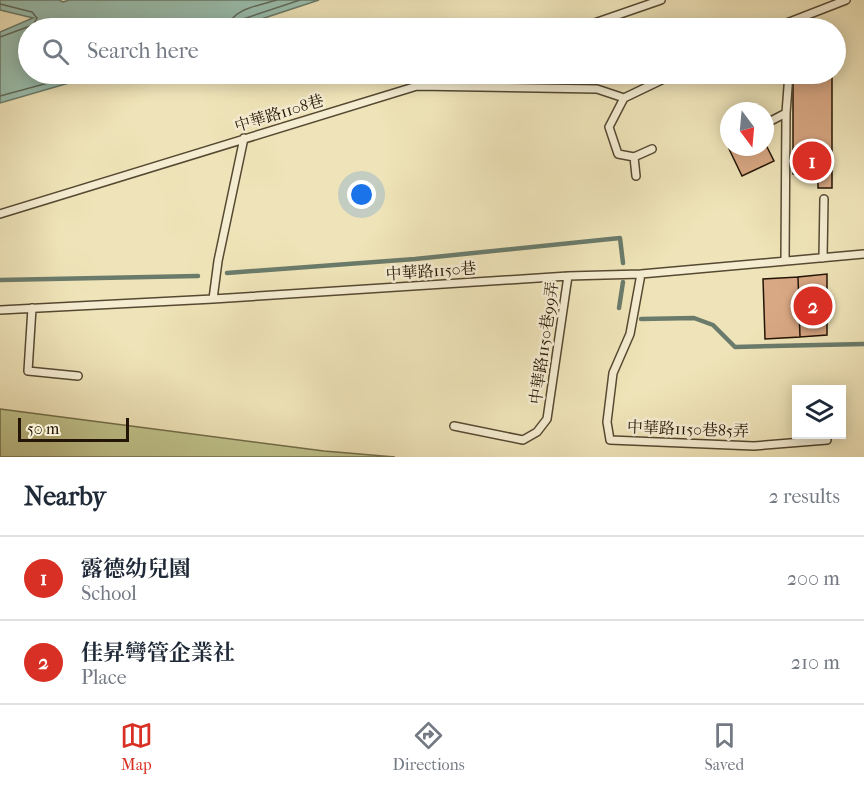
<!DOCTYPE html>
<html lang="en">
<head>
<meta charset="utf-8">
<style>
	:root { --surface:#fff; --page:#f2f2f3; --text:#1f2937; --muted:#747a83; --line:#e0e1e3; --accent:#d93025 }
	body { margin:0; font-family:"IM FELL French Canon","Noto Serif TC",serif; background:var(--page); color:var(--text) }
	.controls { position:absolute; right:18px; bottom:18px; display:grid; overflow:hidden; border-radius:0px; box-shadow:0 3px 15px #0003 }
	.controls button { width:54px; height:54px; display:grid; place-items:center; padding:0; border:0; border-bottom:2px solid var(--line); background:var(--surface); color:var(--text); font:30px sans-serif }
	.compass { position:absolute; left:720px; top:102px; width:54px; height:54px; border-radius:50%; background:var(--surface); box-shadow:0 3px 15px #0003; rotate:164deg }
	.scale { position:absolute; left:18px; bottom:15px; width:111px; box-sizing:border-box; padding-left:6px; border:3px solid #231505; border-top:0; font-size:16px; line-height:21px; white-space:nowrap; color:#231505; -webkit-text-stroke:4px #f5edd2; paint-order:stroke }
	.you { position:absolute; left:362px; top:195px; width:21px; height:21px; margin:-15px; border:4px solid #fff; border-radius:50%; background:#1a73e8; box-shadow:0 0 0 9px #1a73e833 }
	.badge { display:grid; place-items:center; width:39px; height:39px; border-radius:50%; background:var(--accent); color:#fff; font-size:20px; font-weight:700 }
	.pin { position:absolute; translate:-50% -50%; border:3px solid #fff; box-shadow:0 2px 6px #0006 }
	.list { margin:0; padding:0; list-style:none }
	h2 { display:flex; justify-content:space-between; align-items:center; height:78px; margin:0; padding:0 24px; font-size:26px }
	h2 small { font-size:20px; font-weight:400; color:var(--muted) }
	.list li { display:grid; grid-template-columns:39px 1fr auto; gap:18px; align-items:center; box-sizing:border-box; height:84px; padding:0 24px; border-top:2px solid var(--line) }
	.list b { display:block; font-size:22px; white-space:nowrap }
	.list p { margin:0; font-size:20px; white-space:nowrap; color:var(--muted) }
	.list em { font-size:20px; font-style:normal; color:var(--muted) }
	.icon { flex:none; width:33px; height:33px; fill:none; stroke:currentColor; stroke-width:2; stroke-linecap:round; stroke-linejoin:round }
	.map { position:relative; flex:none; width:864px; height:457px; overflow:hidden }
	.search { position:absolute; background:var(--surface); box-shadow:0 3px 15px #0003; left:18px; right:18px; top:18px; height:66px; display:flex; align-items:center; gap:15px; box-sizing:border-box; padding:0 21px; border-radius:33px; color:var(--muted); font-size:22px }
	.sheet { height:246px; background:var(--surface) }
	nav { display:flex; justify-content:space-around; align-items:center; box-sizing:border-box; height:84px; border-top:2px solid var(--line); background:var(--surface); font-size:16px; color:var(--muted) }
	nav a { display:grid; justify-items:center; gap:3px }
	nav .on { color:var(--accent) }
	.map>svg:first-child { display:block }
	.green { fill:#bfc28b; stroke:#716c48; stroke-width:1.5 }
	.water { fill:#9abfaf; stroke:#6a7b6b; stroke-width:1.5 }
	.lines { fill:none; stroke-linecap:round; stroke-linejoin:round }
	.shore { stroke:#5e6a5a; stroke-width:1.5 }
	.stream { stroke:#6a7b6b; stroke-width:4.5 }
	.building { fill:#d8a783; stroke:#231505; stroke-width:1.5 }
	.service-casing { stroke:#564932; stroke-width:10 }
	.service { stroke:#f5edd2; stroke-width:7 }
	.labels { text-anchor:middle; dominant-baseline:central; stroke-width:5; stroke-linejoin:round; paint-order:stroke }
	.street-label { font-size:16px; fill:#231505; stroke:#f5edd2 }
</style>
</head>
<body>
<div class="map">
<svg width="864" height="457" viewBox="0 0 864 457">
	<rect width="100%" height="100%" fill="#efe4b9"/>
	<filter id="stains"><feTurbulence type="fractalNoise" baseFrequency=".00333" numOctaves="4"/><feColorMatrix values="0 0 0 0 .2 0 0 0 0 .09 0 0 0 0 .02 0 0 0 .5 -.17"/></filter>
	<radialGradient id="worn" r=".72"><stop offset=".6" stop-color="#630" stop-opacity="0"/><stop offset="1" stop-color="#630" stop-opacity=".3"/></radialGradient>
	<path class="green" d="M0,409L324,451L395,457H0Z"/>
	<path class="water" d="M0,0H59L63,2L69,0H319L234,28H28V74H100L0,103V32L33,18L0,10Z"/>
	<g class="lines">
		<path class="shore" d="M0,4L32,12L37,18L33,25L0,37
			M228,28C230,9 261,5 277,0
			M236,28L237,23L240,20L300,0
			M0,96L81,74"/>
		<path class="stream" d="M227,273L415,259L620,238L623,263
			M0,280L198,276
			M619,308L623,282
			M641,319L694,318L713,325L735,347L864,344"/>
	</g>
	<path class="building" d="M793,74H832V188H818V174H793Z
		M765,143L774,161L742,176L729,149L734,147H765Z
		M827,274V335L800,337L798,277Z
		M798,277L800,337L765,339L763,279Z"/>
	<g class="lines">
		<g class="service-casing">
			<path id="service" d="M580,28L661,0
				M774,28L846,0
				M422,84L452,74
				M624,98L609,127L618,154L634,157L652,149
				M765,124L786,113
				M634,157L636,176
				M0,214L417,86L597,89L624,98L674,74
				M823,258L824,199
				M785,261L786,113L789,74
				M641,274L630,334L613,373L607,422L610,440L754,446L827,440
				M213,299L218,261L244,138
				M32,308L28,371L78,376
				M0,310L213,299L568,276L641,274L864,254
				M454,426L523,440L537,432L547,419L568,276"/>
		</g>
		<use href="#service" class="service"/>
	</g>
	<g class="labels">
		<g class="street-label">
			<text transform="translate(279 113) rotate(-17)">中華路1108巷</text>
			<text transform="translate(431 271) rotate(-4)">中華路1150巷</text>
			<text transform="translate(544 343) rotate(-82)">中華路1150巷99弄</text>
			<text transform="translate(688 429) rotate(2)">中華路1150巷85弄</text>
		</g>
	</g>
	<rect width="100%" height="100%" filter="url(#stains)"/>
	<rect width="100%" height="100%" fill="url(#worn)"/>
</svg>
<div class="controls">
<button><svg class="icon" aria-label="layers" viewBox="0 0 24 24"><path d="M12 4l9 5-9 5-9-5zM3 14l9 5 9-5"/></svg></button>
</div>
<svg class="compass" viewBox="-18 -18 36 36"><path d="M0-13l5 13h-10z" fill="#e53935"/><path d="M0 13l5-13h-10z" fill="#747a83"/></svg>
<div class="scale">50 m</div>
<div class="you"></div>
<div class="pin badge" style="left:812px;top:161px">1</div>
<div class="pin badge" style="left:813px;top:306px">2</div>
<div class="search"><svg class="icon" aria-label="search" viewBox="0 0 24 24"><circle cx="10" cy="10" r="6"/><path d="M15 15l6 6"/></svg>Search here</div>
</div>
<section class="sheet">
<h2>Nearby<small>2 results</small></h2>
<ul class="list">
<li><span class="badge">1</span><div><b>露德幼兒園</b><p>School</p></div><em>200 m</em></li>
<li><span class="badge">2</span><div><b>佳昇彎管企業社</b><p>Place</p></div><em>210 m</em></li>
</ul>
</section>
<nav>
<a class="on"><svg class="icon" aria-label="map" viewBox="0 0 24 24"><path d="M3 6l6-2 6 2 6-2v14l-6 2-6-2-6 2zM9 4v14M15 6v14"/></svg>Map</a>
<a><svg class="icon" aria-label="directions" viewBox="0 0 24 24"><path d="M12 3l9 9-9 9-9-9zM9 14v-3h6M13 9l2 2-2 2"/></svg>Directions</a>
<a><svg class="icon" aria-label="saved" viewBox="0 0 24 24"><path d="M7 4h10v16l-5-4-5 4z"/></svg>Saved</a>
</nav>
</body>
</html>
